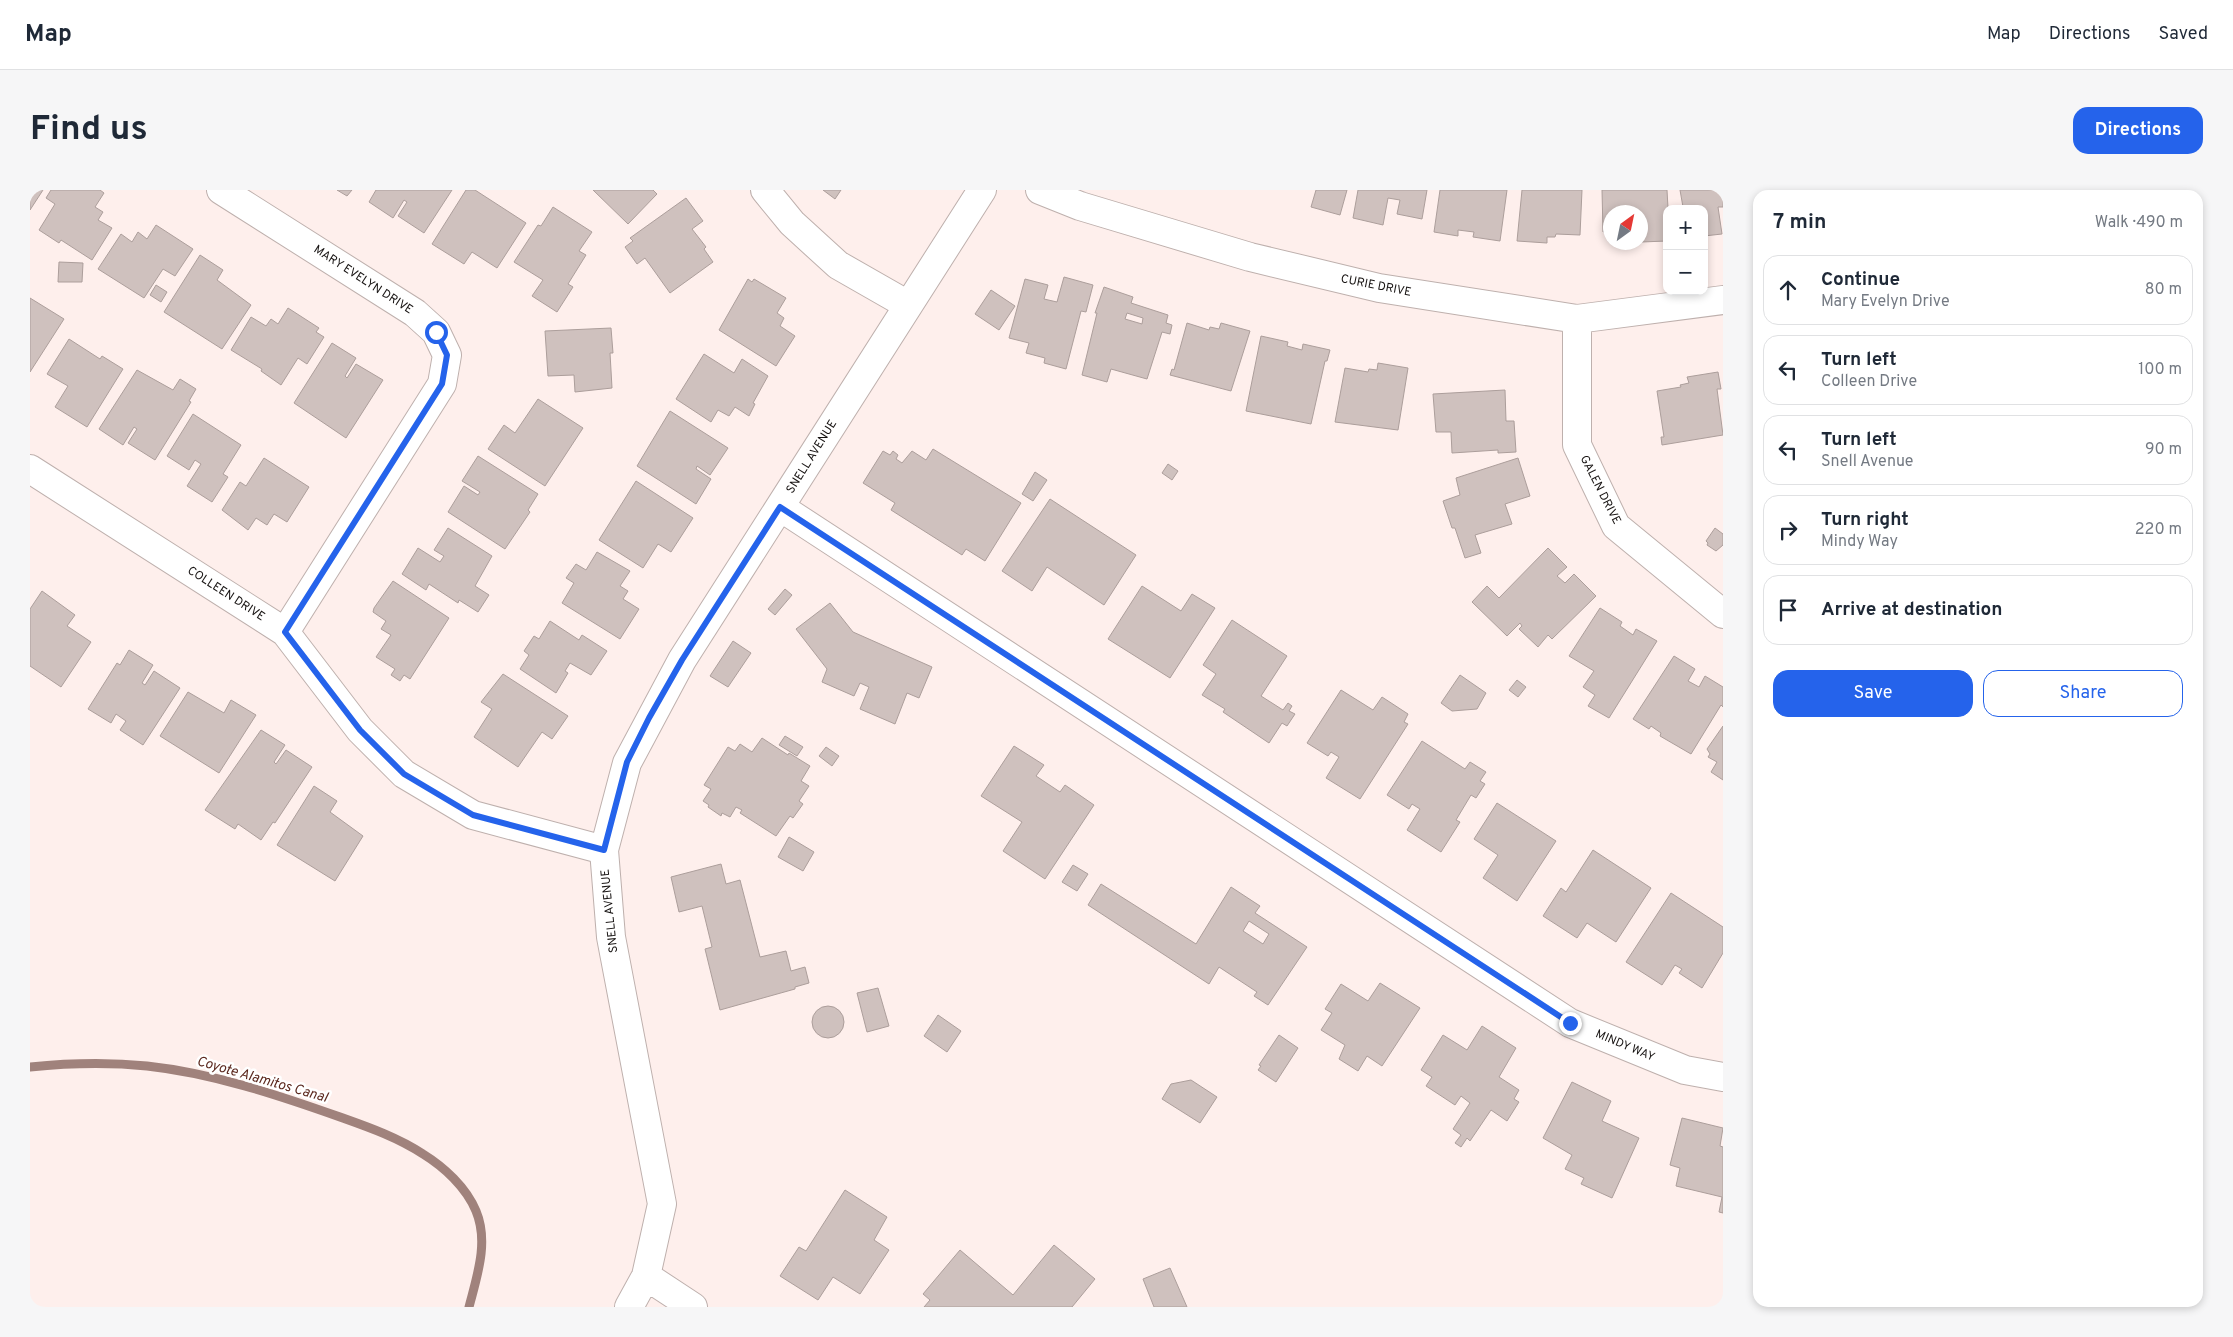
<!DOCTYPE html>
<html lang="en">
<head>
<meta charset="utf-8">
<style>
	:root { --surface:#fff; --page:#f6f6f7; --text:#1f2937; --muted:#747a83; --line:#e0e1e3; --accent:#2563eb }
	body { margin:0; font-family:Overpass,sans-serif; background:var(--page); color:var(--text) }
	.controls { position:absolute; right:15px; top:15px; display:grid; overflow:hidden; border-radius:10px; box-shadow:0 2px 8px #0003 }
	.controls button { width:45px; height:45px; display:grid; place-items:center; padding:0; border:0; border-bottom:1px solid var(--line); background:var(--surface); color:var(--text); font:25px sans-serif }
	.compass { position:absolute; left:1573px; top:15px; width:45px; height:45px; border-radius:50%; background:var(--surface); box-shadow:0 2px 8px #0003; rotate:33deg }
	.stop { position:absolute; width:15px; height:15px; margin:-11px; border:4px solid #2563eb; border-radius:50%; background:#fff }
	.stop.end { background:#2563eb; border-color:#fff; box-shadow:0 1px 5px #0008 }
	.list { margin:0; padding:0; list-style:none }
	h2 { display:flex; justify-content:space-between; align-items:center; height:65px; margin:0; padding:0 20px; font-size:21px }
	h2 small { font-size:16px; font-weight:400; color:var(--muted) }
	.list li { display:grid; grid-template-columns:32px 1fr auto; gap:15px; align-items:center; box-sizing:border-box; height:70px; margin:0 10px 10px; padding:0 10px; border:1px solid var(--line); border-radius:15px }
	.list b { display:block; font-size:19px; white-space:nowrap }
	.list p { margin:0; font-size:16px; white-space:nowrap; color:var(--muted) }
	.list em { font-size:16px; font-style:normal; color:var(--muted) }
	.actions { display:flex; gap:10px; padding:15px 20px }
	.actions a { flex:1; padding:11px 0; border:1px solid var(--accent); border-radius:15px; text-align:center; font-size:18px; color:var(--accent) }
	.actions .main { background:var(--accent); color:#fff }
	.icon { flex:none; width:28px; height:28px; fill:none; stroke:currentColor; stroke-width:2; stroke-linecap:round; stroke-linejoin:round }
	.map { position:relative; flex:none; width:1693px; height:1117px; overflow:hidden; border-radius:15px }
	header { display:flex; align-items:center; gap:30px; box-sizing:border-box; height:70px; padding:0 25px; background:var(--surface); border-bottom:1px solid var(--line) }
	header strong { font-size:24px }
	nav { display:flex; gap:28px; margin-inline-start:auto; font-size:18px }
	.intro { display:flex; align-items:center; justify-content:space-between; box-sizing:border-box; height:120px; padding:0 30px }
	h1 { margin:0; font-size:35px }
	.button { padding:12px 22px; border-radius:15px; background:var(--accent); color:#fff; font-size:18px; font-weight:700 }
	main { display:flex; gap:30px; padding:0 30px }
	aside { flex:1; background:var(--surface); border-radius:15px; box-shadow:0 2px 8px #0003 }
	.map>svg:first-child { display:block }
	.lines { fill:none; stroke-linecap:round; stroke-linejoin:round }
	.stream { stroke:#a0827c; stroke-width:9 }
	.building { fill:#cfc1be; stroke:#ac9e9b; fill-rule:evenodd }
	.minor-casing { stroke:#beb0ad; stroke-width:30 }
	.minor { stroke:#fff; stroke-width:28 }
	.route { stroke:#2563eb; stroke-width:6 }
	.labels { text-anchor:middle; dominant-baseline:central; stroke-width:5; stroke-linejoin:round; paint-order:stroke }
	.street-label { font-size:12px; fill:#171312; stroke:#fff }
	.water-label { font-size:14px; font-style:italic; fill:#5b281e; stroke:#fff }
</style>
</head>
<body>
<header>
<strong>Map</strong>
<nav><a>Map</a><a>Directions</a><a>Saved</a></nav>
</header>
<div class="intro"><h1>Find us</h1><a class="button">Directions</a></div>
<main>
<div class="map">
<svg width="1693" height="1117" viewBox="0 0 1693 1117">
	<rect width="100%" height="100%" fill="#feefec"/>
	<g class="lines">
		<path class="stream" d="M0,877C39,873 78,872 117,876C182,883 248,905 310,927C338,937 367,947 393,964C414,977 436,997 446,1021C459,1052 447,1086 439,1117"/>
	</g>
	<path class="building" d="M0,0H13L0,20Z
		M21,0H70L74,3L65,17L73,22L68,30L82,38L62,70L31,50L29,53L9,40L25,14L16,8Z
		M307,0H322L317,6Z
		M346,0H422L394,43L368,26L377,12L374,10L363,28L339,12Z
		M436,0H445L496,33L467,78L442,62L434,74L402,54Z
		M563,0H623L627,4L598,34Z
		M793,0H811L805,9Z
		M1286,0H1317L1310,25L1281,17Z
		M1328,0H1397L1392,29L1367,24L1370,10L1358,8L1353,35L1323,28Z
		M1410,0H1477L1470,51L1443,47L1444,42L1428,40V46L1404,42Z
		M1492,0H1552L1550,45L1526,44L1525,47H1517V53L1487,51Z
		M1572,0H1637L1638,18L1642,19H1637V51L1611,52L1610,22H1580V41L1573,42Z
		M1650,0H1693V17H1688L1692,44L1674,46V19H1650L1653,17Z
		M656,8L673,31L662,39L676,57L674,59L683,72L640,103L615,68L607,74L595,57L603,51L600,48Z
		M523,17L562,42L549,61L556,65L538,94L543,97L527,122L502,106L513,90L484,72L508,35L511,36Z
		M126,35L163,59L145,86L133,79L114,108L68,79L91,44L102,52L108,42L117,49Z
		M170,65L193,80L187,90L221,115L192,159L134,122Z
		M29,72L53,73L52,92H28Z
		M1034,87L1063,95L1056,122L1051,121L1036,179L1014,173L1015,168L996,163L999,153L979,148L995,89L1018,95L1014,109L1027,112Z
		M718,89L722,92L724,89L756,108L747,123L754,128L750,136L765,146L746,176L689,140Z
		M126,95L137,102L131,112L120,105Z
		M1074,97L1103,107L1101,113L1138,125L1136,133L1142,135L1140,144L1132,142L1117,189L1081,179L1077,192L1052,185L1067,123H1065ZM1097,123L1113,128L1112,134L1095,129Z
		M961,100L985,116L969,140L945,124Z
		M0,108L34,129L0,182Z
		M258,118L289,138L286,142L294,147L277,174L268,168L251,195L231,181L232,179L201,160L221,127L236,136L241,129L248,134Z
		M1157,133L1179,140L1180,137L1189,139L1191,133L1220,141L1201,201L1140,185L1142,179L1144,180Z
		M581,138L583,163H580L582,198L545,202L544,185L518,186L515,141Z
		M1231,146L1258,152L1257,156L1272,160L1273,154L1300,160L1297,171H1295L1281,234L1216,221Z
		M39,149L70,169L72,166L93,179L57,237L25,217L38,196L17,184Z
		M302,153L326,168L315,186L317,188L326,174L353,190L316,248L264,213Z
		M674,164L704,183L712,169L738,186L723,213L725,214L719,226L705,217L699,226L688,220L681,232L646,209Z
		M1348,173L1378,178L1368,240L1305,232L1315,178L1338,182L1339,179L1347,180Z
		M107,180L143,200L150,189L166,199L159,211L161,212L125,270L98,253L107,239L104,237L93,255L69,239Z
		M1688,182L1691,199H1687L1693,245L1632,255L1631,247H1634L1627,201L1651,197L1650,195L1659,193L1657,187Z
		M1475,200L1476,231H1484L1486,262L1468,263V260L1422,263L1421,242H1406L1403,204Z
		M508,209L553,238L515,296L458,259L474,235L485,243Z
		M640,221L698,258L680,285L667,276L666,279L681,289L666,314L607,276Z
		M163,224L211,255L193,284L198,287L182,312L157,296L171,274L165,270L159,280L137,266Z
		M903,259L991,313L955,371L936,359L932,365L861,320L865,313L833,293L853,261L860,265L863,261L868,265L866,269L872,273L882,261L896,270Z
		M448,266L508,304L498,320L500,322L475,359L418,322L434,296L448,305L450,302L432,291Z
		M234,268L279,297L257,332L244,324L237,335L226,328L218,340L192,320L210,292L216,296Z
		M1488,268L1500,306L1475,314L1482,334L1445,345L1451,363L1435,368L1425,338H1422L1413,311L1430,305L1426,288Z
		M1138,274L1148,281L1142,290L1132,283Z
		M1005,282L1017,290L1003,311L992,304Z
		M606,291L663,328L641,362L628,354L613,378L569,350Z
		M1020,309L1106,365L1074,415L1017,377L1002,401L972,381Z
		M418,338L462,366L445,396L459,405L448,422L429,410L428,413L399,394L396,400L372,384L388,358L410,372L414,366L404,360Z
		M1685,338L1693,344V355L1686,361L1677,355L1678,353L1676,351Z
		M1518,358L1537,377L1527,386L1535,393L1544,384L1566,406L1522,449L1518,445L1508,457L1489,439L1492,436L1490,433L1477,446L1442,412L1457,396L1469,408Z
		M567,362L600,381L590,396L598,401L593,409L609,419L590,449L532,413L544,393L536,388L546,374L556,380Z
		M363,391L419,428L380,489L374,485L370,491L361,485L365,479L346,467L361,445L351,439L356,431L343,422L344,418Z
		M1112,396L1151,421L1162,404L1185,418L1140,488L1078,449Z
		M755,399L762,405L745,425L738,419Z
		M12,401L45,425L37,436L61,452L31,497L0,476V419Z
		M800,413L823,442L902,477L889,508L877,503L865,534L830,519L839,497L830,493L824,506L792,492L797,479L766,439Z
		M1570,418L1592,432L1590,436L1603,445L1606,439L1627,451L1579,528L1558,516L1565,505L1553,497L1564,481L1539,466Z
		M1202,430L1257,466L1231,506L1253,520L1258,513L1262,516L1259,521L1265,524L1257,536L1252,533L1239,553L1193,522L1195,519L1172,505L1186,484L1173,475Z
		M520,431L549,450L552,445L577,461L561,485L540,473L535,481L538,483L526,503L490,479L499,465L494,461L504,446L509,449Z
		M703,451L721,463L698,497L680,486Z
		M99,460L123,475L112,493L115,495L124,481L150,498L113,555L90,540L96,531L86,524L81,533L58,519L87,473L90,475Z
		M1644,466L1665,479L1658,491L1669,497L1675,486L1693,497V517L1691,515L1661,564L1630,546L1631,543L1621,536L1619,539L1603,529Z
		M473,484L538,526L522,549L512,542L488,577L444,547L462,519L451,512Z
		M1430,485L1456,503L1447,519L1422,521L1411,513Z
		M1487,490L1496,497L1488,507L1479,500Z
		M1311,500L1343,520L1352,507L1378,524L1374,532L1378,534L1330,609L1296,588L1309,567L1301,562L1298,566L1277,553Z
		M158,502L194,523L201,510L226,525L189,583L130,546Z
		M1693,536V590L1681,582L1687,572L1678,567L1680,564L1677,559Z
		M231,540L255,555L244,572L246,574L256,560L282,577L245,633L243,632L231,650L208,634L205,639L175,620Z
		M755,546L773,557L767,566L749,555Z
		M732,548L758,565L759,563L780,576L771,591L779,596L769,611L773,614L763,628L760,626L746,646L710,623L712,620L706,617L700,627L692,623L691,626L678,617L679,615L673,611L681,599L674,595L698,557L705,561L710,554L722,562Z
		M1392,551L1435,579L1440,572L1456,582L1450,591L1455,594L1446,608L1441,605L1426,630L1430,632L1411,662L1377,640L1390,619L1382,614L1379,619L1357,605Z
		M984,556L1014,575L1006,586L1030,602L1035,595L1064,615L1015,689L973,661L992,632L951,606Z
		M796,557L809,566L802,576L789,566Z
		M284,596L307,611L300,622L333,646L305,691L247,655Z
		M1467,613L1526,651L1487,711L1453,688L1468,665L1444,649Z
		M759,647L784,662L773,681L748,667Z
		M1563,660L1621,698L1586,752L1557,733L1547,748L1513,726L1531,698L1536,702Z
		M691,674L696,694L710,690L730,767L756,761L761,781L775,777L779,793L765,797V799L690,820L675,759L682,757L672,716L649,722L641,687Z
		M1043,675L1058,684L1047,701L1032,692Z
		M1071,694L1166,754L1201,697L1230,716L1225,723L1277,757L1238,815L1224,806L1227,802L1189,777L1179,794L1058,715ZM1219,731L1239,744L1233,754L1213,741Z
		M1641,703L1693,737V763L1672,798L1649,783L1652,779L1645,775L1632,795L1596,772Z
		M1350,793L1390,818L1352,876L1337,866L1328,881L1309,869L1315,855L1291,840L1302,823L1295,819L1311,794L1338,811Z
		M848,798L859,836L837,842L827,803Z
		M782 832a16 16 0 1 1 32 0a16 16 0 1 1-32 0Z
		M908,825L931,841L917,862L894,846Z
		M1452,836L1486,858L1469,887L1489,900L1484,909L1489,912L1477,931L1461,920L1440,951L1437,948L1431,957L1425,953L1431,945L1423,939L1440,913L1431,906L1425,915L1396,896L1402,887L1391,880L1413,845L1437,860Z
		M1249,845L1268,858L1246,892L1228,880L1231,876L1229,875Z
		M1161,890L1187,907L1170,933L1132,909L1141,894Z
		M1542,892L1581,911L1572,931L1609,948L1582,1008L1551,994L1554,988L1535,979L1542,965L1513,948Z
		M1652,928L1693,938L1690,956L1693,957V1023L1689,1022L1692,1007L1646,996L1650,978L1640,975Z
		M815,1000L857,1027L844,1050L859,1060L830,1104L803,1087L788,1110L750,1086L769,1057L776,1061Z
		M1024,1055L1065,1089L1042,1117H894L900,1110L893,1104L930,1060L983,1105Z
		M1140,1078L1157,1117H1124L1113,1089Z"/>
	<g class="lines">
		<g class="minor-casing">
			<path id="minor" d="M191,0L385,123L406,142L417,165L412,194L255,442
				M735,0L762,33L808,75L878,115
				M1010,0L1050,16L1220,67L1349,98L1547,129L1693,110
				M1547,129V255L1586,336L1693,424
				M0,279L255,442L330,540L374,584L443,625L574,660
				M750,317L1540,833L1655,880L1693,887
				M616,1086L663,1117
				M599,1117L616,1086L632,1014L581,747L574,660L597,573L652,470L952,0"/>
		</g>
		<use href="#minor" class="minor"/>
	</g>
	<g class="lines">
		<path class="route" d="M406,142L417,165L412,194L255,442L330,540L374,584L443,625L574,660L597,572L619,528L652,470L750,317L1540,833"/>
	</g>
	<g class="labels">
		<g class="street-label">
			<text transform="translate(333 90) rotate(33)">MARY EVELYN DRIVE</text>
			<text transform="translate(1346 96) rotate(11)">CURIE DRIVE</text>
			<text transform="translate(782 267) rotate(-58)">SNELL AVENUE</text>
			<text transform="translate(1570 300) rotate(63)">GALEN DRIVE</text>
			<text transform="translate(196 404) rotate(33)">COLLEEN DRIVE</text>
			<text transform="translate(580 721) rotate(-96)">SNELL AVENUE</text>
			<text transform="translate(1595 856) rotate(23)">MINDY WAY</text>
		</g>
		<g class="water-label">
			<text transform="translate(232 890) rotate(16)">Coyote Alamitos Canal</text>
		</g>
	</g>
</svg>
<div class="controls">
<button>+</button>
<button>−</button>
</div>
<svg class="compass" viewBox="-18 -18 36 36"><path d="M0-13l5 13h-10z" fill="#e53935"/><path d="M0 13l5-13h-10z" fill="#747a83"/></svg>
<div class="stop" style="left:406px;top:142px"></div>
<div class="stop end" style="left:1540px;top:833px"></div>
</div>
<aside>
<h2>7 min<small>Walk · 490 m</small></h2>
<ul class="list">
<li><svg class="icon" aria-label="ahead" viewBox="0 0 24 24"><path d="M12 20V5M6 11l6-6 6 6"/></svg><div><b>Continue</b><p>Mary Evelyn Drive</p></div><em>80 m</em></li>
<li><svg class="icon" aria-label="left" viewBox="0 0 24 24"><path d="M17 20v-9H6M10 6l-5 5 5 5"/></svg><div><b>Turn left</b><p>Colleen Drive</p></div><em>100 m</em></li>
<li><svg class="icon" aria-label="left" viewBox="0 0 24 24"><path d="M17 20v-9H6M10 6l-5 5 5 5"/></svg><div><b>Turn left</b><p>Snell Avenue</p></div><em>90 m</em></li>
<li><svg class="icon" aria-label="right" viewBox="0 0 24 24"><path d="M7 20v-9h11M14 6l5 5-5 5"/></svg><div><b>Turn right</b><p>Mindy Way</p></div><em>220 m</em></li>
<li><svg class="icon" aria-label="arrive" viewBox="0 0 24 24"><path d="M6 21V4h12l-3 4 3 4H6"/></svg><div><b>Arrive at destination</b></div></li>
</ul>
<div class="actions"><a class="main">Save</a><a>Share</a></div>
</aside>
</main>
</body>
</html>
